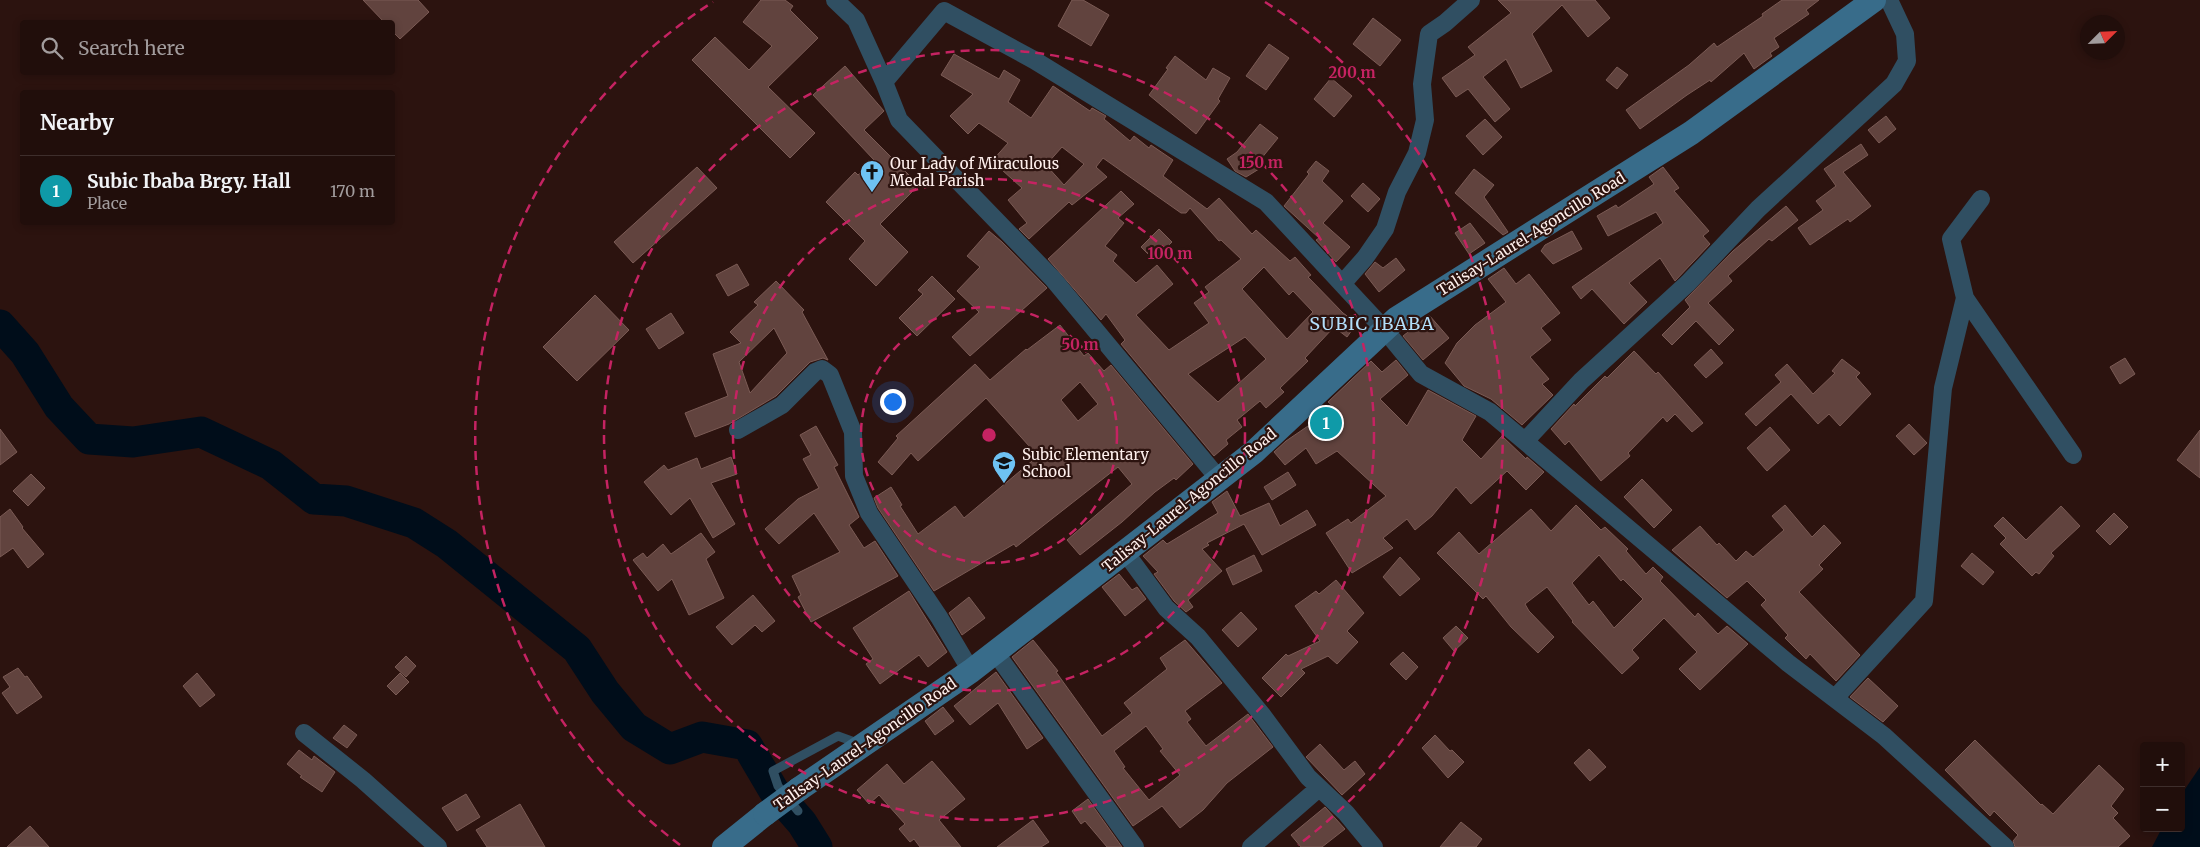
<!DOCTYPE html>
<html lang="en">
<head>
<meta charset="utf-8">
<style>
	:root { --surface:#210e0b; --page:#2d1c19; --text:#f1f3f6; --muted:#a29c9d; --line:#3e2e2c; --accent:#6ec2f3 }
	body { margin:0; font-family:Merriweather,serif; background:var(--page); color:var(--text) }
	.controls { position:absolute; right:15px; bottom:15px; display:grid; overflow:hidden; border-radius:5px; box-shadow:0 2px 8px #0003 }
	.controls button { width:45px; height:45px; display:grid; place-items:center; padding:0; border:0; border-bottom:1px solid var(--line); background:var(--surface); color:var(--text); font:25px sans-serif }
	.compass { position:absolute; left:2080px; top:15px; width:45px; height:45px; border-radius:50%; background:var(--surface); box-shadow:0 2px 8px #0003; rotate:66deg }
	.you { position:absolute; left:892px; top:401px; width:18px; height:18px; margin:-12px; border:4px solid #fff; border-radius:50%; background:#1a73e8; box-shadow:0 0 0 8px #1a73e833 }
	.badge { display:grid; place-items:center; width:32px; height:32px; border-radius:50%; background:var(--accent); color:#fff; font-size:16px; font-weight:700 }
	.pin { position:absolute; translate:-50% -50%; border:2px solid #fff; box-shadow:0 1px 5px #0006 }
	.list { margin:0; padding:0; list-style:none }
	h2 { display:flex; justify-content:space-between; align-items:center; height:65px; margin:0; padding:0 20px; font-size:21px }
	h2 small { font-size:16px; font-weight:400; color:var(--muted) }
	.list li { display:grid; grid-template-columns:32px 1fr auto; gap:15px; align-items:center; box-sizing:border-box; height:70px; padding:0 20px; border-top:1px solid var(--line) }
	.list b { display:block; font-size:19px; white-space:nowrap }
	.list p { margin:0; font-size:16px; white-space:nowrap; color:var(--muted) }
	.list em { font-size:16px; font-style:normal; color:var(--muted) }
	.icon { flex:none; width:28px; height:28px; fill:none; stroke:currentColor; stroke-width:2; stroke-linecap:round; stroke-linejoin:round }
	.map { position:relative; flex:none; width:2200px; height:847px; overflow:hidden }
	.search { position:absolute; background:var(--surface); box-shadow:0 2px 8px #0003; left:20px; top:20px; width:375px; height:55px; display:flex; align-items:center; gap:12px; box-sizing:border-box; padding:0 18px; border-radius:5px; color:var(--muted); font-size:19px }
	.panel { position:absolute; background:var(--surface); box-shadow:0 2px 8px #0003; left:20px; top:90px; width:375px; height:135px; border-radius:5px }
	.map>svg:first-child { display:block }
	.water { fill:#000d1a }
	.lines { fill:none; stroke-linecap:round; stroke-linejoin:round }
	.river { stroke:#000d1a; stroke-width:31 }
	.building { fill:#61433e; stroke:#7b5b55; fill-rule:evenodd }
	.service { stroke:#304f62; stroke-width:9 }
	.minor { stroke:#304f62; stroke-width:18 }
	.secondary { stroke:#386c8a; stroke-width:24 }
	.secondary-bridge { stroke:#386c8a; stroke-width:24 }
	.ring { fill:none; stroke:#c52362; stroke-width:2.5; stroke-dasharray:9 6 }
	.labels { text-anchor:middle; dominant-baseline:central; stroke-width:4.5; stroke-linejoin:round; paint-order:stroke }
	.poi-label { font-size:15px; fill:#feefec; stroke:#2c130f; text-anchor:start }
	.street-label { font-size:15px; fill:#feefec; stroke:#2c130f }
	.quarter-label { font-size:18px; letter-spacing:1px; fill:#b3dffb; stroke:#2c130f }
	.centre { fill:#c52362; stroke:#2c130f; stroke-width:2.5 }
	.ring-label { font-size:15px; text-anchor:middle; font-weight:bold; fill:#c52362; stroke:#2c130f; stroke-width:4.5; stroke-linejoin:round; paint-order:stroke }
</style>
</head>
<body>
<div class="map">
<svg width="2200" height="847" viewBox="0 0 2200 847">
	<rect width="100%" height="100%" fill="#2c130f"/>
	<path class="water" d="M2200,767V847H2152L2162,828H2181V795Z"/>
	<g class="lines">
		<path class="river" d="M0,325L25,353L59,407L89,439L133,442L201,432L271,465L314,499L346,501L414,523L447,544L577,649L605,692L634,727L670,749L702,737L747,745L774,791L802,823L817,847"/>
	</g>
	<path class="building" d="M363,0H418L429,12L400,39L392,31V22H384Z
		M761,0H785L793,6L790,10L818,38L768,87L815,133L790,158L692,60L715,37L749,70L772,46L743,22Z
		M1072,0H1083L1109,15L1091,46L1058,26Z
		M1498,0H1595L1610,18L1588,37L1562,5L1532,34L1552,71L1521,88L1506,59L1483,77L1510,109L1495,122L1468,89L1456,97L1442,78L1475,55L1468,47L1511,13Z
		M1782,0H1819L1806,10L1809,14L1774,38L1779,47L1770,53L1772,56L1754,69L1744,53L1711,82L1710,80L1687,95L1640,129L1626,110L1689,65L1714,43L1717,47L1763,16L1762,14Z
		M1373,18L1401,40L1380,66L1353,44Z
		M1269,44L1289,58L1266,90L1246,76Z
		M954,54L999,79L1004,70L1020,80L1008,102L1031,118L1053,86L1090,111L1092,108L1106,116L1104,119L1130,141L1134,136L1149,148L1151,145L1173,160L1163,176L1207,209L1219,198L1252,234L1256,230L1290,261L1295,257L1311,275L1308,277L1343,313L1357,323L1347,337L1334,327L1305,358L1308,361L1280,388L1284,392L1266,408L1260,401L1237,420L1242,427L1226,440L1228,444L1214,456L1121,344L1125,340L1106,314L1101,320L1048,259L1121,191L1134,204L1118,218L1124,223L1105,246L1117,255L1113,261L1136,283L1157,265L1173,284L1136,315L1169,350L1209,323L1194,303L1209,292L1205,287L1241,259L1221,240L1219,241L1190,208L1186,213H1181L1103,158L1096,167L1107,177L1072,205L1069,202L1029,239L1019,229L1027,223L1008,200L1022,188L992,161L1008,143L979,123L968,134L950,116L973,94L941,75ZM1062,147L1084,164L1064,185L1046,165ZM1264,267L1289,295L1293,291L1313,312L1287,339L1242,289ZM1245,337L1266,359L1218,402L1188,374Z
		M1175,56L1206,80L1213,68L1230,78L1218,99L1220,101L1196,134L1149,95L1168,69L1166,68Z
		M845,66L884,111L864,130L919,185L880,224L908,252L876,286L849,259L865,241L826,202L855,172L858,175L874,160L813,95Z
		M1617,67L1628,75L1617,89L1606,80Z
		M1331,78L1352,96L1334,117L1314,99Z
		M1886,116L1896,129L1879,143L1868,130Z
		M1485,119L1502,137L1483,155L1466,136Z
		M1260,124L1278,138L1256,165L1259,169L1246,177L1235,171L1227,159L1237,152Z
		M1861,144L1868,155L1843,172L1871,206L1850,222L1848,219L1810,245L1798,228L1823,210L1816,201L1836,186L1824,169Z
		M1316,161L1329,171L1322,181L1343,201L1323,223L1350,247L1336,262L1316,240L1319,238L1284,206L1309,174L1307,172Z
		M697,167L717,188L633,263L614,242Z
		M1663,167L1679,188L1674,191L1709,231L1703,236L1710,244L1675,281L1660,258L1629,283L1647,302L1624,324L1592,289L1581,299L1572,287L1663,223L1656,212L1608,236L1597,216L1616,205L1618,208L1654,184L1649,177Z
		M1474,169L1494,185L1484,197L1508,232L1503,235L1455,193Z
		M1363,183L1380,199L1368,212L1351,196Z
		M1786,206L1798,220L1772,241L1769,239L1728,276L1732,281L1708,303L1734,330L1719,345L1696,321L1672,345L1662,335L1690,307L1685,300L1733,251Z
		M1470,223L1485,243L1469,254L1455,233Z
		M1159,229L1172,242L1154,260L1141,247Z
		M989,231L1002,242L1047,288L970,356L952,337L979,312L957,291L980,267L967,256Z
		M1572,231L1582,249L1553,264L1541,251L1545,245Z
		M1396,258L1405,270L1379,292L1365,274L1375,262L1383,268Z
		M737,264L749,285L728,296L716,275Z
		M1504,268L1516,284L1529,274L1560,313L1541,328L1551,340L1530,357L1549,379L1542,384L1553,395L1522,425L1491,399L1464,386L1445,363L1457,343L1475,325L1506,302L1488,279Z
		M932,276L955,299L917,336L899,318L923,294L918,290Z
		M776,281L804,310L802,312L828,360L823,358L810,362L776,396L729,424L695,437L685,413L728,396L713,354L741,343L730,332L758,305L754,302ZM774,328L787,353L750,393L739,362Z
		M595,295L629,330L577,381L543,347Z
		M671,313L684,333L659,349L646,329Z
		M1429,315L1449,338L1423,360L1403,336Z
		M1060,325L1084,356L1088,353L1104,371L1111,365L1193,464L1176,480L1174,478L1155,492L1122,522L1080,555L1067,540L1132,484L1118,467L1016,547L1014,544L934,591L878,508L874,498L891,487L902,505L900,506L918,534L955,506L964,518L1038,456L986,398L918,461L911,453L892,475L878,462L898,438L896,436L975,364L990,380L1026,349L1027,350ZM1080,382L1098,404L1078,421L1061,400Z
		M1711,349L1723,363L1706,378L1694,365Z
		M1634,351L1656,374L1658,372L1703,423L1692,432L1675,414L1667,422L1663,417L1628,453L1630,456L1601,481L1569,441L1565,445L1551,429L1574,404L1575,406L1605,376L1607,378Z
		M2125,358L2135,374L2120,384L2110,367Z
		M1842,359L1860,373L1856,377L1871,394L1840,426L1829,414L1818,424L1791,394L1756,426L1745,414L1781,382L1775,375L1787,364L1813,394L1835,373L1832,371Z
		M1396,360L1408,375L1380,399L1407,426L1428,390L1476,416L1462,440L1481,459L1502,436L1526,459L1527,457L1544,472L1526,490L1507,471L1471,504L1456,487L1432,516L1415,530L1407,519L1383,538L1393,548L1352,573L1326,533L1348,519L1351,523L1386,496L1337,451L1316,464L1306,448L1285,465L1274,452L1286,441L1308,426L1310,427L1335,408L1328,402L1371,361L1382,372Z
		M1909,424L1927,443L1914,455L1896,436Z
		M816,426L838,465L834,467L859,517L849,525L864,548L875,541L898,576L811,622L798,597L801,595L792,576L840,552L814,513L779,544L765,529L798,499L819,488L803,459L811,455L800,435Z
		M1770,427L1790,450L1767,471L1747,448Z
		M0,429L17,452L0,465Z
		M2200,430V478L2177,460Z
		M731,457L737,474L711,483L735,524L713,538L690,498L671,515L644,482L664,465L668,470L697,458L701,469Z
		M1288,472L1296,485L1272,500L1264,487Z
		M31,474L45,488L28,506L13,491Z
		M1642,479L1672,510L1654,528L1624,497Z
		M1227,491L1240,516L1269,503L1280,526L1307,510L1316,525L1262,555L1244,524L1207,543L1209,545L1202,549L1222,571L1188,600L1193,607L1186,612L1174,601L1154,574L1158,572L1143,556L1163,540L1167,544L1218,513L1212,502Z
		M1576,505L1601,530L1605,527L1628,549L1626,551L1646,574L1653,567L1663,577L1660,581L1695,617L1698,613L1718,634L1727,626L1748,644L1700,690L1679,669L1697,652L1664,618L1632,650L1639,658L1622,674L1572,622L1573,621L1547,587L1525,604L1529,611L1554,637L1538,653L1511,627L1486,596L1483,599L1437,553L1459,532L1479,554L1531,509L1551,531ZM1599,555L1621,581L1623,579L1643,599L1614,628L1593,601L1589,605L1572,583Z
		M1785,505L1812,537L1824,525L1841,543L1819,565L1823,569L1799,592L1860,655L1836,681L1810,654L1806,659L1785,638L1788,635L1761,605L1766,600L1747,581L1727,598L1672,550L1700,526L1717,545L1719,543L1736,561L1746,551L1753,557L1784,530L1772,516Z
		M2061,506L2080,526L2051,553L2054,556L2039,574L2036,572L2032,576L2000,544L2006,538L1994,526L2003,517L2026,540Z
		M10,509L23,527L22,528L44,554L28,568L13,548L0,557V517Z
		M2114,513L2128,527L2110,545L2096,531Z
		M701,533L715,552L706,559L724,598L689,615L672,579L658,591L633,560L643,553L647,558L663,544L671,554Z
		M1972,553L1994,572L1983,585L1961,566Z
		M1254,555L1262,571L1233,585L1226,569Z
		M1400,557L1420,579L1400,596L1383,577Z
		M1119,574L1132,590L1137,587L1146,599L1125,616L1102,587Z
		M1336,580L1364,613L1347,631L1358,642L1337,664L1328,656L1301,669L1305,673L1281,697L1262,678L1286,654L1288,656L1320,641L1295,606L1316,591L1319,594Z
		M909,591L947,652L928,667L919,655L880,684L866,664L873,659L853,628Z
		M753,595L775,621L762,632L755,625L732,645L716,627Z
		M969,597L985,618L962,635L949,613Z
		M1241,612L1257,629L1238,647L1222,630Z
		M1456,626L1468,638L1454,651L1443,638Z
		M1033,640L1058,671L1056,672L1102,736L1132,713L1124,703L1167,669L1160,658L1185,640L1222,683L1185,711L1191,719L1187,722L1206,746L1248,714L1273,747L1227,783L1203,810L1180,828L1162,806L1133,826L1012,657ZM1146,726L1163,749L1160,751L1180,775L1149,800L1123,768L1125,767L1114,751Z
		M1403,652L1418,667L1406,680L1390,664Z
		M406,656L416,666L406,677L395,667Z
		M18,668L25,677L27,676L42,697L17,714L2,693L10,687L3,677Z
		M996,672L1043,738L1027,749L998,703L970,725L954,706Z
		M197,673L215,695L200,707L183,686Z
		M400,673L409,682L396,695L387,686Z
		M1868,678L1898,706L1883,722L1850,697Z
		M943,707L954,721L935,735L925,721Z
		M344,725L357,735L347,748L333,738Z
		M1435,735L1450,751L1452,750L1464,762L1448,778L1422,748Z
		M1975,740L2041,805L2042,804L2053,814L2099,765L2124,789L2111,806L2118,813L2113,818L2130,836L2118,847H2015L2013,841L2018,835L1994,811L1990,816L1945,770Z
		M1320,744L1344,770L1355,761L1365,774L1342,795L1306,757Z
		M1589,749L1606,767L1590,781L1574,763Z
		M299,750L312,760L314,756L335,772L322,792L300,777L302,776L287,764Z
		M932,761L965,799L939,820L961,847H920L914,839L910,842L899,829L905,824L879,795L869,804L857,790L887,764L904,784Z
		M466,794L480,817L457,831L442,808Z
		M1088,799L1122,847H1107L1085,821L1081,824L1072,811Z
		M520,804L545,847H487L476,830Z
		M1325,807L1345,829L1322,847H1301L1291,835Z
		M1033,820L1049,842L1041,847H997Z
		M1461,822L1482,839L1476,847H1440Z
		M30,826L49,847H7Z"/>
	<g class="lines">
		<path class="service" d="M798,811L778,786L773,771L838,736L860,744"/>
		<path class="minor" d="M835,0L856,20L884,82L944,11L1034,60L1266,202L1384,329L1421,374L1490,412L1788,663L1884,736L2005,847
			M884,82L899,120L1053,279L1219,479
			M1342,284L1365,258L1385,229L1397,192L1417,153L1425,120L1422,84L1429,34L1445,23L1471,0
			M1965,298L2073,455
			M738,430L782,405L815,372L822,369L830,375L853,432L854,476L869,513L939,617L971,671
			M1525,441L1581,381L1688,283L1758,209L1894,84L1907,61L1905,34L1889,0
			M1125,552L1166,608L1198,637L1263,716L1308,777L1346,813L1374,847
			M995,652L1135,847
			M1835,698L1924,601L1943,388L1965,298L1951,239L1981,199
			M304,733L363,780L438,847
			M1251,847L1319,788"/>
		<path class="secondary" d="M799,789L971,671L1254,452L1396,319L1691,133L1874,0
			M724,847L765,814"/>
		<path class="secondary-bridge" d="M765,814L799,789"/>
	</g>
	<g class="ring">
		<circle cx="989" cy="435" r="128"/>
		<circle cx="989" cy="435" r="256"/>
		<circle cx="989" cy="435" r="385"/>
		<path d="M680 845A513 513 0 0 1 713 2M1265 2A513 513 0 0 1 1298 845"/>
	</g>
	<defs>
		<g id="church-pin" transform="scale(1.25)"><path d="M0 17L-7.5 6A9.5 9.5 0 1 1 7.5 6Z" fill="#6ec2f3" stroke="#2c130f"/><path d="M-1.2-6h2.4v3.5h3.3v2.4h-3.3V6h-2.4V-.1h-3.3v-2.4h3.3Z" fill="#111"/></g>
		<g id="school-pin" transform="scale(1.25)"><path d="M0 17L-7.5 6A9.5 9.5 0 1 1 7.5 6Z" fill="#6ec2f3" stroke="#2c130f"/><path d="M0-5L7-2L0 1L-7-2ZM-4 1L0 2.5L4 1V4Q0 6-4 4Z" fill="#111"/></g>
	</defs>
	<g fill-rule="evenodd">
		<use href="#church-pin" x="872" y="172"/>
		<use href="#school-pin" x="1004" y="463"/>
	</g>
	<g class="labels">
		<g class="poi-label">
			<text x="890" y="163">Our Lady of Miraculous<tspan x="890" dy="17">Medal Parish</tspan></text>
			<text x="1022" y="454">Subic Elementary<tspan x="1022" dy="17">School</tspan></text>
		</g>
		<g class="street-label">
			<text transform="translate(1531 234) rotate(-32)">Talisay-Laurel-Agoncillo Road</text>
			<text transform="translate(1189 500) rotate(-39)">Talisay-Laurel-Agoncillo Road</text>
			<text transform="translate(865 744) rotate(-35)">Talisay-Laurel-Agoncillo Road</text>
		</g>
		<g class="quarter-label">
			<text x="1372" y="323">SUBIC IBABA</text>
		</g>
	</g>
	<circle cx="989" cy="435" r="8" class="centre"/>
	<g class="ring-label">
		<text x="1352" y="78">200 m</text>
		<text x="1261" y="168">150 m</text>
		<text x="1170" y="259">100 m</text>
		<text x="1080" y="350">50 m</text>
	</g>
</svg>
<div class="controls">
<button>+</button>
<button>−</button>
</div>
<svg class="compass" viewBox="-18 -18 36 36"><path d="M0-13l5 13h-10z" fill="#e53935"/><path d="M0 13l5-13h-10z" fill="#a29c9d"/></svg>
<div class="you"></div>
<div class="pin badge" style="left:1326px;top:423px;background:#0f9aa8">1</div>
<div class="search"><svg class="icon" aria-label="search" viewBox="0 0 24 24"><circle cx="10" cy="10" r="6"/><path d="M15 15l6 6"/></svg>Search here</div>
<section class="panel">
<h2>Nearby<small></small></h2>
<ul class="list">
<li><span class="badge" style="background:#0f9aa8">1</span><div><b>Subic Ibaba Brgy. Hall</b><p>Place</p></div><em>170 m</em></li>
</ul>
</section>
</div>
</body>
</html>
